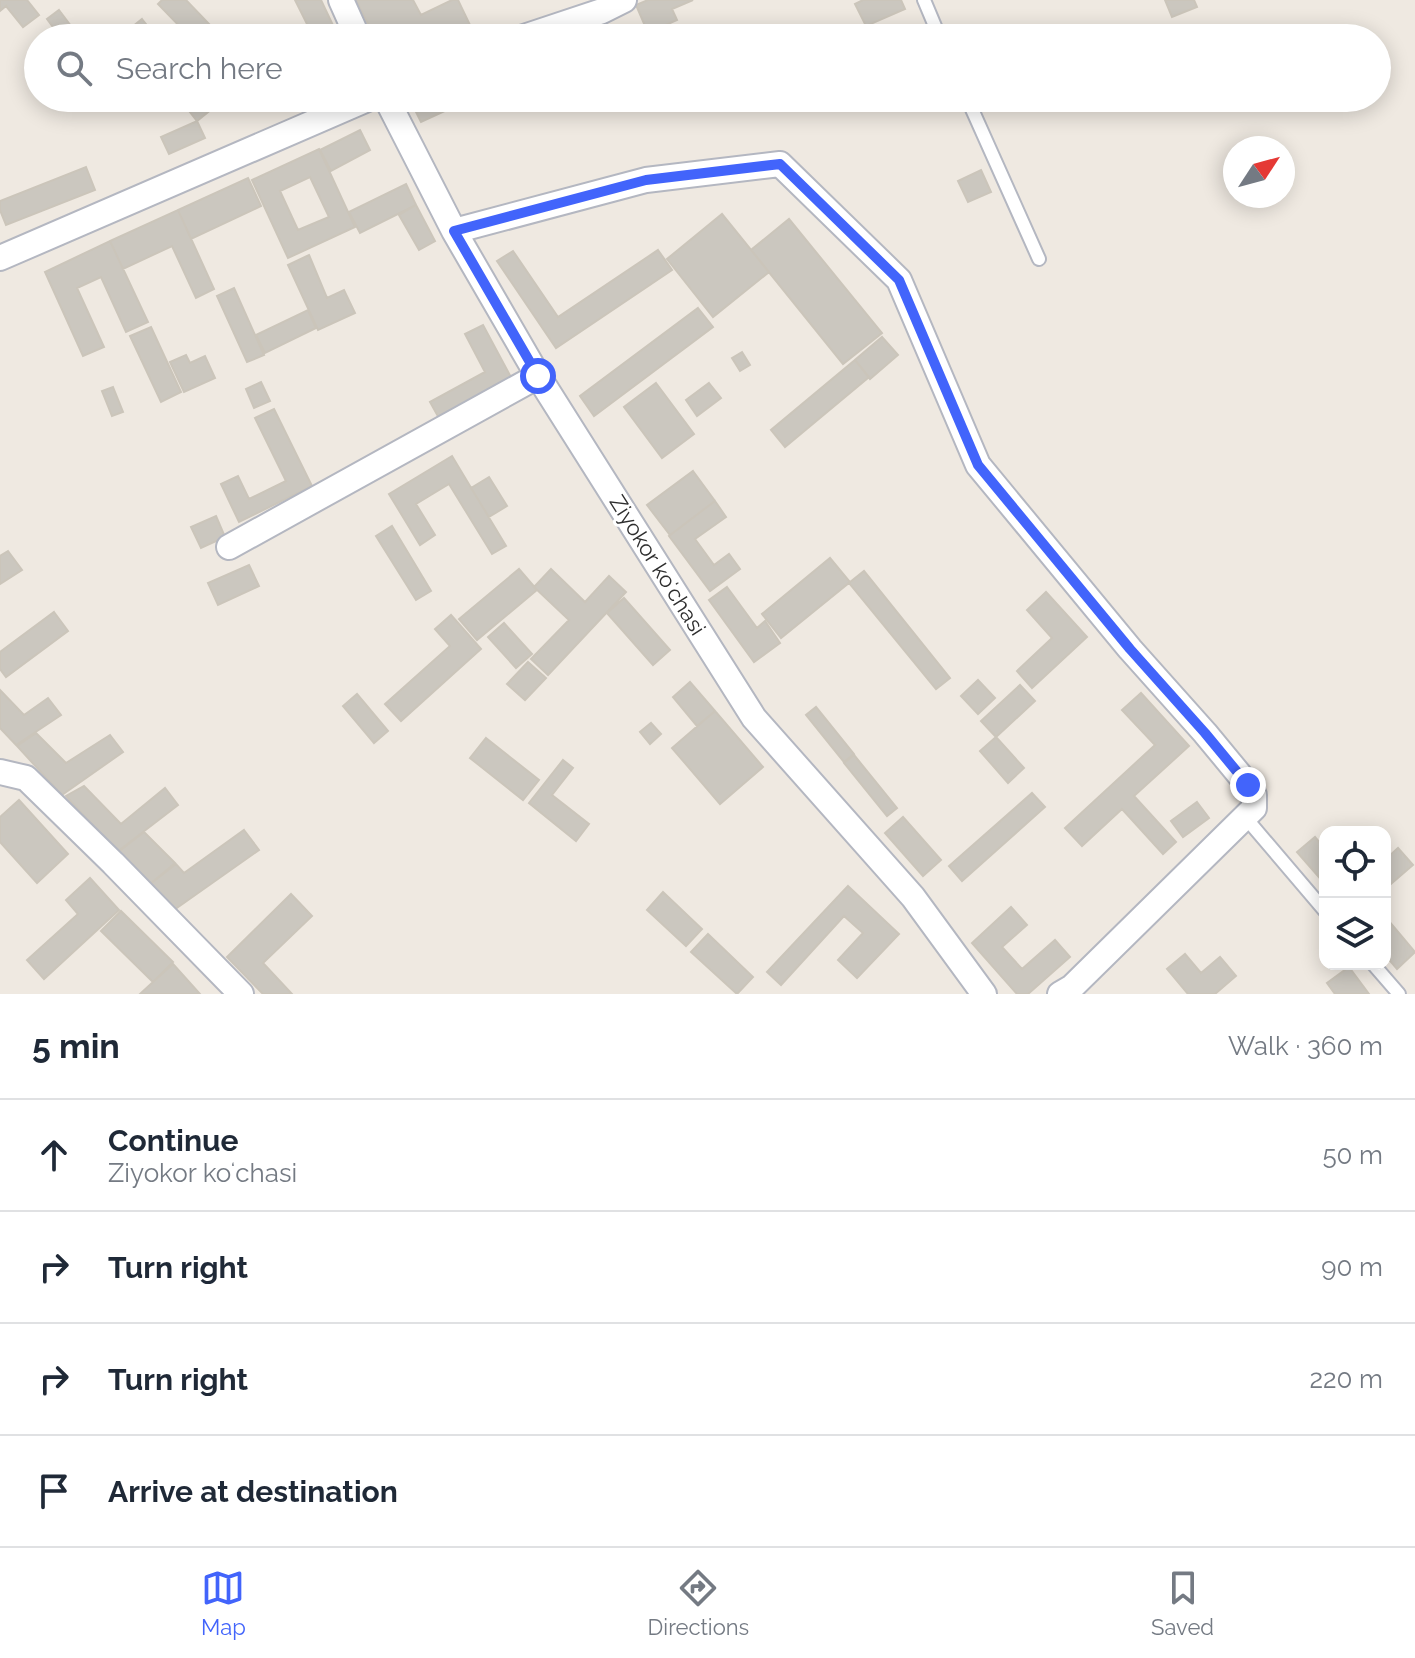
<!DOCTYPE html>
<html lang="en">
<head>
<meta charset="utf-8">
<style>
	:root { --surface:#fff; --page:#f6f6f7; --text:#1f2937; --muted:#747a83; --line:#e0e1e3; --accent:#4264fb }
	body { margin:0; font-family:Raleway,sans-serif; background:var(--page); color:var(--text) }
	.controls { position:absolute; right:24px; bottom:24px; display:grid; overflow:hidden; border-radius:16px; box-shadow:0 4px 20px #0003 }
	.controls button { width:72px; height:72px; display:grid; place-items:center; padding:0; border:0; border-bottom:2px solid var(--line); background:var(--surface); color:var(--text); font:40px sans-serif }
	.compass { position:absolute; left:1223px; top:136px; width:72px; height:72px; border-radius:50%; background:var(--surface); box-shadow:0 4px 20px #0003; rotate:54deg }
	.stop { position:absolute; width:24px; height:24px; margin:-18px; border:6px solid #4264fb; border-radius:50%; background:#fff }
	.stop.end { background:#4264fb; border-color:#fff; box-shadow:0 2px 8px #0008 }
	.list { margin:0; padding:0; list-style:none }
	h2 { display:flex; justify-content:space-between; align-items:center; height:104px; margin:0; padding:0 32px; font-size:34px }
	h2 small { font-size:26px; font-weight:400; color:var(--muted) }
	.list li { display:grid; grid-template-columns:52px 1fr auto; gap:24px; align-items:center; box-sizing:border-box; height:112px; padding:0 32px; border-top:2px solid var(--line) }
	.list b { display:block; font-size:30px; white-space:nowrap }
	.list p { margin:0; font-size:26px; white-space:nowrap; color:var(--muted) }
	.list em { font-size:26px; font-style:normal; color:var(--muted) }
	.icon { flex:none; width:44px; height:44px; fill:none; stroke:currentColor; stroke-width:2; stroke-linecap:round; stroke-linejoin:round }
	.map { position:relative; flex:none; width:1415px; height:994px; overflow:hidden }
	.search { position:absolute; background:var(--surface); box-shadow:0 4px 20px #0003; left:24px; right:24px; top:24px; height:88px; display:flex; align-items:center; gap:20px; box-sizing:border-box; padding:0 28px; border-radius:44px; color:var(--muted); font-size:30px }
	.sheet { height:552px; background:var(--surface) }
	nav { display:flex; justify-content:space-around; align-items:center; box-sizing:border-box; height:112px; border-top:2px solid var(--line); background:var(--surface); font-size:22px; color:var(--muted) }
	nav a { display:grid; justify-items:center; gap:4px }
	nav .on { color:var(--accent) }
	.map>svg:first-child { display:block }
	.building { fill:#cbc7bf; stroke:#cbc5ba; stroke-width:2; fill-rule:evenodd }
	.lines { fill:none; stroke-linecap:round; stroke-linejoin:round }
	.service-casing { stroke:#b4b7c1; stroke-width:16 }
	.minor-casing { stroke:#b4b7c1; stroke-width:28 }
	.service { stroke:#fff; stroke-width:12 }
	.minor { stroke:#fff; stroke-width:24 }
	.route { stroke:#4264fb; stroke-width:10 }
	.labels { text-anchor:middle; dominant-baseline:central; stroke-width:6; stroke-linejoin:round; paint-order:stroke }
	.street-label { font-size:22px; fill:#2e2e2e; stroke:#fff }
</style>
</head>
<body>
<div class="map">
<svg width="1415" height="994" viewBox="0 0 1415 994">
	<rect width="100%" height="100%" fill="#efe9e1"/>
	<path class="building" d="M0,0H27L39,15L23,27L6,6L0,11Z
		M162,0H186L209,24L194,38H191L158,4Z
		M295,0H321L339,38H314Z
		M356,0H413L421,15L452,0H458L470,25L443,38H375Z
		M648,0H693L672,9L677,20L648,33L636,5Z
		M863,0H901L905,9L866,26L855,4Z
		M1165,0H1194L1197,7L1172,17Z
		M59,10L80,38H61L47,19Z
		M142,19L157,38H131L126,32Z
		M179,98H205L213,108L197,121Z
		M424,98H457L460,104L421,122L412,104Z
		M197,121L205,138L169,154L161,137Z
		M360,130L370,150L331,171L320,150Z
		M319,149L355,227L288,258L252,180ZM310,177L329,217L298,230L280,191Z
		M86,167L95,190L6,225L0,210V201Z
		M981,170L991,192L968,202L958,181Z
		M248,178L261,206L191,239L178,210Z
		M406,184L416,205L360,233L349,212Z
		M416,205L435,241L419,250L399,215Z
		M178,210L214,289L196,298L172,246L123,269L110,241Z
		M722,214L769,272L713,317L667,259Z
		M789,219L882,333L843,364L751,250Z
		M110,241L148,322L126,332L101,277L77,288L104,347L83,356L45,272Z
		M658,250L672,270L556,348L497,261L513,251L558,317Z
		M309,255L327,298L344,290L355,313L318,330L288,265Z
		M234,288L264,355L247,362L217,296Z
		M698,308L713,327L594,416L580,396Z
		M308,310L316,328L265,353L256,335Z
		M483,325L513,381L440,420L430,402L485,372L465,334Z
		M151,327L181,392L161,402L130,336Z
		M882,337L898,355L870,379L855,360Z
		M742,352L750,365L740,371L732,358Z
		M186,355L190,363L205,356L215,378L184,392L170,362Z
		M855,360L869,377L785,447L771,430Z
		M261,382L270,401L254,408L246,389Z
		M656,383L694,434L662,458L624,407Z
		M709,383L721,398L697,416L686,400Z
		M113,387L123,412L112,416L102,391Z
		M274,409L312,486L239,522L221,484L238,476L249,499L286,481L255,418Z
		M452,456L506,546L492,554L449,484L416,504L435,535L420,545L389,494Z
		M693,471L715,501L670,535L647,505Z
		M489,477L507,506L489,517L471,488Z
		M715,501L726,517L695,539L714,565L729,554L740,569L710,591L669,536Z
		M216,516L225,537L201,548L191,527Z
		M392,526L431,591L416,600L376,536Z
		M8,551L22,570L0,584V556Z
		M830,558L850,582L781,638L762,614Z
		M249,565L259,586L218,605L208,583Z
		M519,569L537,590L477,640L459,619Z
		M551,569L585,602L609,576L626,592L548,675L531,659L569,620L534,587Z
		M864,571L950,678L936,689L849,583Z
		M727,587L757,628L765,621L780,643L754,662L709,600Z
		M1046,592L1087,637L1032,688L1017,671L1052,638L1027,610Z
		M624,598L670,650L653,665L607,613Z
		M54,612L68,631L6,677L0,669V652Z
		M451,615L481,649L401,721L385,704L450,646L435,629Z
		M504,623L532,654L516,668L488,637Z
		M528,662L546,678L525,700L507,684Z
		M978,680L995,698L978,714L961,696Z
		M690,682L715,711L697,726L673,697Z
		M1020,685L1035,701L996,737L981,721Z
		M0,690L24,715L48,698L61,715L16,745L0,728Z
		M1141,693L1189,746L1134,796L1176,842L1163,854L1122,809L1082,846L1065,828L1155,745L1122,710Z
		M357,694L388,731L374,743L343,706Z
		M816,707L854,754L844,762L806,715Z
		M715,711L763,767L720,804L672,748Z
		M651,723L661,734L650,744L640,732Z
		M36,733L66,763L110,735L123,752L62,795L17,746Z
		M996,737L1024,768L1008,783L980,751Z
		M486,738L539,780L523,800L470,758Z
		M854,755L897,808L887,816L844,763Z
		M563,760L573,768L552,795L589,824L576,841L529,803Z
		M84,786L121,824L165,788L178,805L117,852L66,796Z
		M1032,793L1045,807L962,881L949,866Z
		M19,800L68,854L37,883L0,842V817Z
		M1197,802L1209,818L1183,837L1171,821Z
		M903,817L941,860L923,876L885,833Z
		M244,830L259,850L174,910L149,885L176,864L184,873Z
		M144,832L175,863L149,885L117,853Z
		M1315,837L1325,849V884L1297,852Z
		M1398,848L1413,865L1385,889V860Z
		M90,878L119,910L44,979L27,960L78,914L66,900Z
		M848,886L899,934L857,978L838,960L863,933L844,916L781,985L767,972Z
		M663,892L702,929L686,946L647,910Z
		M291,894L312,916L263,963L292,994H263L227,957Z
		M1011,907L1027,925L1002,947L1022,969L1055,940L1070,957L1028,994H1017L972,943Z
		M121,911L173,962L153,982L101,931Z
		M1388,920L1415,952L1397,969L1385,955V922Z
		M708,934L753,977L737,994L691,952Z
		M1185,954L1201,973L1220,957L1236,976L1215,994H1188L1167,969Z
		M173,964L200,994H140L153,982Z
		M1349,967L1369,994H1335L1327,983Z"/>
	<g class="lines">
		<g class="service-casing">
			<path id="service" d="M924,0L940,38
				M967,98L1039,259
				M1245,817L1325,911
				M1373,964L1399,994"/>
		</g>
		<g class="minor-casing">
			<path id="minor" d="M341,0L358,38
				M521,38L602,11L624,0
				M386,98L454,231L538,376L754,718L913,897L984,994
				M454,231L646,180L780,164L899,280L978,465L1130,649L1205,733L1248,785L1254,795V808L1072,987L1060,994
				M0,258L370,98
				M229,547L538,376
				M0,772L26,778L113,863L241,994"/>
		</g>
		<use href="#service" class="service"/>
		<use href="#minor" class="minor"/>
	</g>
	<g class="lines">
		<path class="route" d="M538,376L454,231L646,180L780,164L899,280L978,465L1130,649L1205,733L1248,785"/>
	</g>
	<g class="labels">
		<g class="street-label">
			<text transform="translate(658 565) rotate(58)">Ziyokor koʻchasi</text>
		</g>
	</g>
</svg>
<div class="controls">
<button><svg class="icon" aria-label="locate" viewBox="0 0 24 24"><circle cx="12" cy="12" r="6"/><path d="M12 2v4M12 18v4M2 12h4M18 12h4"/></svg></button>
<button><svg class="icon" aria-label="layers" viewBox="0 0 24 24"><path d="M12 4l9 5-9 5-9-5zM3 14l9 5 9-5"/></svg></button>
</div>
<svg class="compass" viewBox="-18 -18 36 36"><path d="M0-13l5 13h-10z" fill="#e53935"/><path d="M0 13l5-13h-10z" fill="#747a83"/></svg>
<div class="stop" style="left:538px;top:376px"></div>
<div class="stop end" style="left:1248px;top:785px"></div>
<div class="search"><svg class="icon" aria-label="search" viewBox="0 0 24 24"><circle cx="10" cy="10" r="6"/><path d="M15 15l6 6"/></svg>Search here</div>
</div>
<section class="sheet">
<h2>5 min<small>Walk · 360 m</small></h2>
<ul class="list">
<li><svg class="icon" aria-label="ahead" viewBox="0 0 24 24"><path d="M12 20V5M6 11l6-6 6 6"/></svg><div><b>Continue</b><p>Ziyokor koʻchasi</p></div><em>50 m</em></li>
<li><svg class="icon" aria-label="right" viewBox="0 0 24 24"><path d="M7 20v-9h11M14 6l5 5-5 5"/></svg><div><b>Turn right</b></div><em>90 m</em></li>
<li><svg class="icon" aria-label="right" viewBox="0 0 24 24"><path d="M7 20v-9h11M14 6l5 5-5 5"/></svg><div><b>Turn right</b></div><em>220 m</em></li>
<li><svg class="icon" aria-label="arrive" viewBox="0 0 24 24"><path d="M6 21V4h12l-3 4 3 4H6"/></svg><div><b>Arrive at destination</b></div></li>
</ul>
</section>
<nav>
<a class="on"><svg class="icon" aria-label="map" viewBox="0 0 24 24"><path d="M3 6l6-2 6 2 6-2v14l-6 2-6-2-6 2zM9 4v14M15 6v14"/></svg>Map</a>
<a><svg class="icon" aria-label="directions" viewBox="0 0 24 24"><path d="M12 3l9 9-9 9-9-9zM9 14v-3h6M13 9l2 2-2 2"/></svg>Directions</a>
<a><svg class="icon" aria-label="saved" viewBox="0 0 24 24"><path d="M7 4h10v16l-5-4-5 4z"/></svg>Saved</a>
</nav>
</body>
</html>
